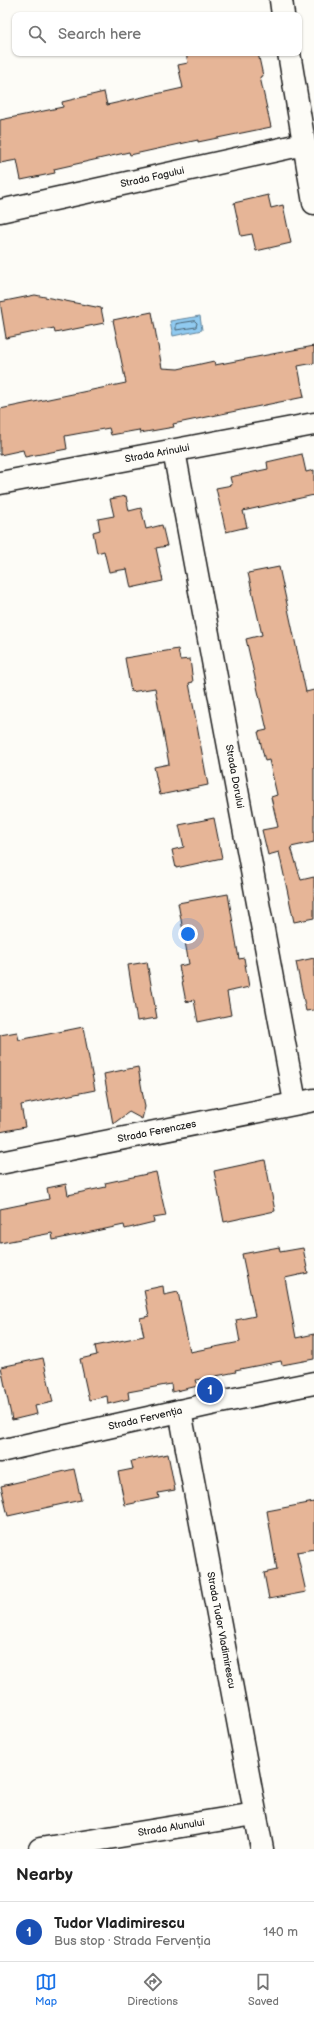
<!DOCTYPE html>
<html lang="en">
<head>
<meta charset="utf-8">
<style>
	:root { --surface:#fff; --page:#f6f6f6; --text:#222; --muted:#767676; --line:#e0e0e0; --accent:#1a73e8 }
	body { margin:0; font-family:"Balsamiq Sans",sans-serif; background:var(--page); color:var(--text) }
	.you { position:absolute; left:188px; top:934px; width:14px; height:14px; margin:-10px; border:3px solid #fff; border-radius:50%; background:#1a73e8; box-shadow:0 0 0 6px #1a73e833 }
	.badge { display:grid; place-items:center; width:26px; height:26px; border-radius:50%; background:var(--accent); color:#fff; font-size:13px; font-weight:700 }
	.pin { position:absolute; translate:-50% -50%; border:2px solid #fff; box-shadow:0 1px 4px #0006 }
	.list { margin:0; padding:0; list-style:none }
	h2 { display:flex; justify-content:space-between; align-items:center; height:52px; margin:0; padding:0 16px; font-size:17px }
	h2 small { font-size:13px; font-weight:400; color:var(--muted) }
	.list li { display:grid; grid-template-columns:26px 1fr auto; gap:12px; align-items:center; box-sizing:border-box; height:60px; padding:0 16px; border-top:1px solid var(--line) }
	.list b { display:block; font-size:15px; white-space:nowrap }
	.list p { margin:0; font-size:13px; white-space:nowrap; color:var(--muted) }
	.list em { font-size:13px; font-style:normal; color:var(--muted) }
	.icon { flex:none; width:22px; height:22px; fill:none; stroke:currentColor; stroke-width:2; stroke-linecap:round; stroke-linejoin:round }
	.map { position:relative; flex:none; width:314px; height:1849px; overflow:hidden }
	.search { position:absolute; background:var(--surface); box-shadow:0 1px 3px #0004; left:12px; right:12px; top:12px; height:44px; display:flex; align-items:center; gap:10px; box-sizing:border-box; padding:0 14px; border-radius:8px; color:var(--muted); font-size:15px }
	.sheet { height:112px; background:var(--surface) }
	nav { display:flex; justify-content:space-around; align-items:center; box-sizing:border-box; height:56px; border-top:1px solid var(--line); background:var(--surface); font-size:11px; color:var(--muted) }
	nav a { display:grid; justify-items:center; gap:2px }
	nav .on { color:var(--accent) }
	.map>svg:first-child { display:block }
	.water { fill:#90caf0; stroke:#62849b }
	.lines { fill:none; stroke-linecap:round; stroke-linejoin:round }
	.shore { stroke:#4a6271; stroke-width:1 }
	.building { fill:#e6b597; stroke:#1c1c1c }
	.minor-casing { stroke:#1c1c1c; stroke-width:25 }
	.tertiary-casing { stroke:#1c1c1c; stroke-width:25 }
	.minor { stroke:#fdfcf7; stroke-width:22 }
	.tertiary { stroke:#fdfcf7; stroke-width:22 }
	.labels { text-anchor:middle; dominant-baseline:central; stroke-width:3; stroke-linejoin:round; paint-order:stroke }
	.street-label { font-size:10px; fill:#1c1c1c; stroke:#fdfcf7 }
</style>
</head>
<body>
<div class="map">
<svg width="314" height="1849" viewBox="0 0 314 1849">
	<rect width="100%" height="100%" fill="#fdfcf7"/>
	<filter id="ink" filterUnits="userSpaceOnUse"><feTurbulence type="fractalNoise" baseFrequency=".025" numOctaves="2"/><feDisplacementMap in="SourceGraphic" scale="8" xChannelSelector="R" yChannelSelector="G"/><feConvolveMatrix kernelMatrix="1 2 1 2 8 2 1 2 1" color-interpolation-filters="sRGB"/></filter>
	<g filter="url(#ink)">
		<path class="water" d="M200,316L202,330L173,336L170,321Z"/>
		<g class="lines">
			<path class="shore" d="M195,321L197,323L196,327L176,330V324Z"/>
		</g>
		<path class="building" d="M186,53H258L263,76L260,77L271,127L198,142V140L130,155L129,152L54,169L55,173L21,180L17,160L0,163V120L63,107L62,102L104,92L107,105L183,88L178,65L188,63Z
			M268,195L271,208L283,205L291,243L256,251L252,234L241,236L234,203Z
			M35,295L101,308L104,323L55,333L54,328L6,338L0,302Z
			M152,312L162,368L178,369L214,361L215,365L314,346V363L298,366L304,397L173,424L174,427L140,433L139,430L111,435L109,428L65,436L67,449L25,457L23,450L0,455V409L126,383L113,320Z
			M302,454L306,472L314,470V495L243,511L247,527L226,532L216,488L232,485L230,477L268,469L267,462Z
			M126,496L129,511L141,508L146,529L162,525L167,546L156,548L163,581L131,588L127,569L109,572L104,551L97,553L93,532L100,530L98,519L114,516L110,499Z
			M279,567L306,692L314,690V842L291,847L301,880L314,877V918L294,922L279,852L268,855L262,830L278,827L271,797L277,795L269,760L265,761L258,732L267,730L246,639L262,635L248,573Z
			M178,649L180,660L190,659L193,682L189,683L208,785L160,795L154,767L169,764L155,688L131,692L125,658Z
			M214,818L222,858L176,868L172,850L184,847L179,825Z
			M228,894L239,959L244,958L249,987L227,992L231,1015L198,1022L194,1000L186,1002L179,966L189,964L178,903Z
			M314,958V1010L306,1011L296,962Z
			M147,962L157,1018L137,1021L128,965Z
			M83,1027L95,1090L21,1105L25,1127L0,1132V1035L17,1032L19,1040Z
			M138,1067L145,1107L142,1119L129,1112L113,1124L104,1074Z
			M265,1160L275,1211L224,1222L214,1171Z
			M156,1172L166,1216L153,1218L154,1222L125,1229L124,1225L53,1240L52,1233L0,1243V1209L49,1199L47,1188L66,1184L68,1195L106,1187L105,1183Z
			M279,1247L280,1252L303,1248L308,1273L285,1278L296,1338L314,1334V1359L282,1365L281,1361L235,1370L236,1372L196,1380L198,1386L172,1392L171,1384L128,1392L129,1399L108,1404L107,1396L89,1400L80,1359L97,1355L95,1346L144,1336L140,1318L149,1316L144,1290L163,1286L164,1295L178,1292L190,1352L240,1342L236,1320L255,1316L242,1254Z
			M43,1358L53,1402L35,1406L37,1414L12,1420L1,1367Z
			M168,1454L175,1490L158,1493L159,1498L125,1505L118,1472L133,1469L131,1461Z
			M74,1469L81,1500L8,1516L1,1486Z
			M314,1502V1549L297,1552L306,1592L269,1599L264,1573L277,1570L267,1511Z"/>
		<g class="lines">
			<g class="minor-casing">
				<g id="minor">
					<path d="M281,0L283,15"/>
					<path d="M289,53L314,203"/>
					<path id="s1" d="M0,211L304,144"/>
					<path id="s2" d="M174,451L295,1102"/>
					<path id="s3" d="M0,1163L314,1100"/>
					<path id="s4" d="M40,1849L255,1814"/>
				</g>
			</g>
			<g class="tertiary-casing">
				<g id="tertiary">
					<path id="s5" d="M0,483L314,424"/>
					<path id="s6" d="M180,1411L262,1849"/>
					<path id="s7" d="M0,1451L220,1402L314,1383"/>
				</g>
			</g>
			<use href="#minor" class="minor"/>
			<use href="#tertiary" class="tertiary"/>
		</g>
	</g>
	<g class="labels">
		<g class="street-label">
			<text stroke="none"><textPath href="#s1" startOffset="156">Strada Fagului</textPath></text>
			<text stroke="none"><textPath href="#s5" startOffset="160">Strada Arinului</textPath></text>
			<text stroke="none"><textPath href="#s2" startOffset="331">Strada Dorului</textPath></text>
			<text stroke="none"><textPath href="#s3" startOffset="160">Strada Ferenczes</textPath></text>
			<text stroke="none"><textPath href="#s7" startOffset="149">Strada Fervenția</textPath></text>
			<text stroke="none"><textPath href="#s6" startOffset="223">Strada Tudor Vladimirescu</textPath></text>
			<text stroke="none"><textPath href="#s4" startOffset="133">Strada Alunului</textPath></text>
		</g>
	</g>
</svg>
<div class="you"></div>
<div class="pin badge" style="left:210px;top:1390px;background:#1a4fb4">1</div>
<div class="search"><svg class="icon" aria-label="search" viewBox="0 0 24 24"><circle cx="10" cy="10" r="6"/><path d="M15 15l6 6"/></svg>Search here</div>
</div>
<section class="sheet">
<h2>Nearby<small></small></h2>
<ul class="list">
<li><span class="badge" style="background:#1a4fb4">1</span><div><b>Tudor Vladimirescu</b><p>Bus stop · Strada Fervenția</p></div><em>140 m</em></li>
</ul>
</section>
<nav>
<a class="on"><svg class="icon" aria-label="map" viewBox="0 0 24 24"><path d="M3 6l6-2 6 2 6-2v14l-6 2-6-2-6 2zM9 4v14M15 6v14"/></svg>Map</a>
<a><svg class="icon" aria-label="directions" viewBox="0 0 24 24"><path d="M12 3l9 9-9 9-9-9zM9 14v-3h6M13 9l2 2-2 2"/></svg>Directions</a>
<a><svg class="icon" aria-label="saved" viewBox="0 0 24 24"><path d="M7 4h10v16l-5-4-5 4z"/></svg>Saved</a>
</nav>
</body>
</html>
